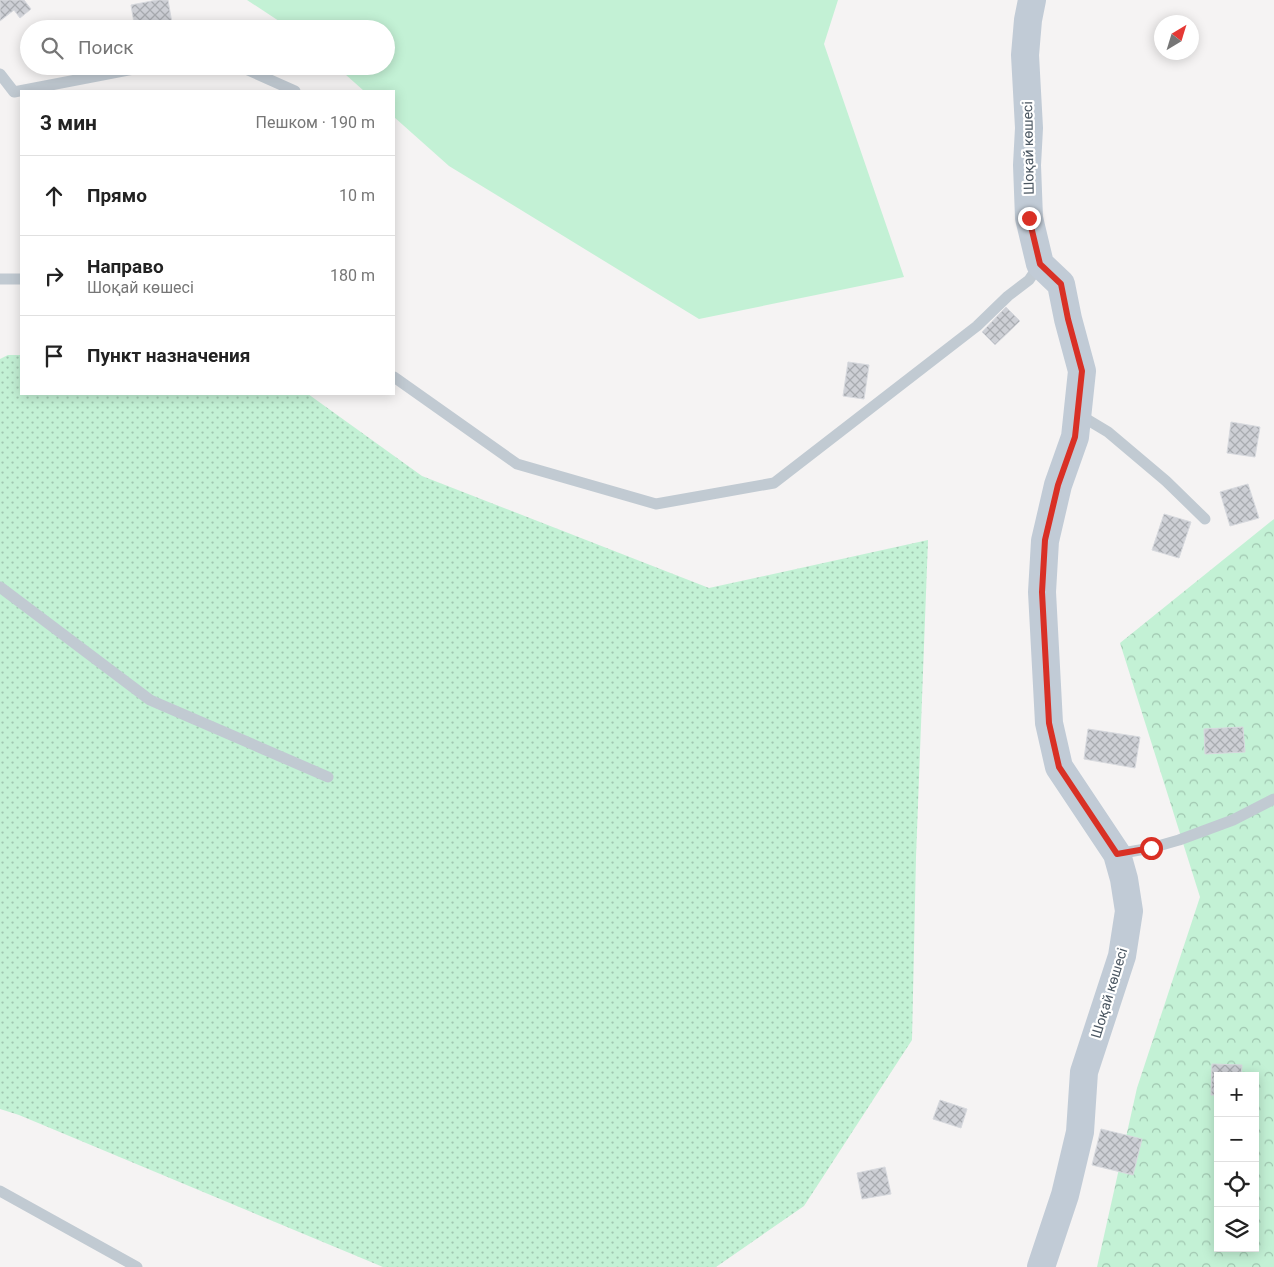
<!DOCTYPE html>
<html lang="ru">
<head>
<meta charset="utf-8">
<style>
	:root { --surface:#fff; --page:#f2f2f2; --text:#222; --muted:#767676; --line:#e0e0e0 }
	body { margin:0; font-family:Roboto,sans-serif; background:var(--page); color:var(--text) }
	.controls { position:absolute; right:15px; bottom:15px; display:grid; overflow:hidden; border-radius:0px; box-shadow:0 2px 12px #0003 }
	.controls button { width:45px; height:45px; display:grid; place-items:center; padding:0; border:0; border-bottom:1px solid var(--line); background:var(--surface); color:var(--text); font:25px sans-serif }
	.compass { position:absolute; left:1154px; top:15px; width:45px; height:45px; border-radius:50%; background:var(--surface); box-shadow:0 2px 12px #0003; rotate:38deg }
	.stop { position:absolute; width:15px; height:15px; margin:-11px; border:4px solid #d93025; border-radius:50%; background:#fff }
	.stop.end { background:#d93025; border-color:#fff; box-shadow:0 1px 5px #0008 }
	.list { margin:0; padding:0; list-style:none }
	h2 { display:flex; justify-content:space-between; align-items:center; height:65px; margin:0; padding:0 20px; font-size:21px }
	h2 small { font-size:16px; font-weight:400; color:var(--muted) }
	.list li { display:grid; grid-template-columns:32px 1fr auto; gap:15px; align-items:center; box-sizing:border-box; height:80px; padding:0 20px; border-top:1px solid var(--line) }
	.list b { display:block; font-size:19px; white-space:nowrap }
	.list p { margin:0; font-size:16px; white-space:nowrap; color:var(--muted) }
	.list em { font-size:16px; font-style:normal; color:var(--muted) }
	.icon { flex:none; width:28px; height:28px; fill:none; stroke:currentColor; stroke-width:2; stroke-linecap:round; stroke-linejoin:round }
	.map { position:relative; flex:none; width:1274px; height:1267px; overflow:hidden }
	.search { position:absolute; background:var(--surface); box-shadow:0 2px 12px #0003; left:20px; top:20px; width:375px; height:55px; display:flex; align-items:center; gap:12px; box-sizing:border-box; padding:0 18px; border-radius:28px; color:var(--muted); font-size:19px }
	.panel { position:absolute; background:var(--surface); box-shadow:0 2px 12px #0003; left:20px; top:90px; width:375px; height:305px; border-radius:0px }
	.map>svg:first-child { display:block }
	.green { fill:#c3f1d5 }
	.forest { fill:url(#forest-crowns); fill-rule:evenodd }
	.garden { fill:url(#garden-dots) }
	.building { fill:url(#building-cross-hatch); stroke:#d7d9de }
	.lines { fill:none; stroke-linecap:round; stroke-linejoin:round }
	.lane { stroke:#c1cad2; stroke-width:11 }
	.secondary { stroke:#c1cbd6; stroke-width:28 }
	.route { stroke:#d93025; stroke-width:6 }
	.labels { text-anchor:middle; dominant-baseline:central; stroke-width:4.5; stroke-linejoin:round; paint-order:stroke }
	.street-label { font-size:14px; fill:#4a5661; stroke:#fff }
</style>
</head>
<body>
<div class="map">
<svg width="1274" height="1267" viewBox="0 0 1274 1267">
	<defs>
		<pattern id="forest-crowns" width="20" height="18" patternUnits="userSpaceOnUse" patternTransform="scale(1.25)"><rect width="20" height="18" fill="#c3f1d5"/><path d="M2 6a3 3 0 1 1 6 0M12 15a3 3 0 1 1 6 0" fill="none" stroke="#a0c6b0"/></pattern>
		<pattern id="garden-dots" width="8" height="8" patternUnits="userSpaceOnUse" patternTransform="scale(1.25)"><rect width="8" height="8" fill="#c3f1d5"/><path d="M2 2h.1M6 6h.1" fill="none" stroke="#a0c6b0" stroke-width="1.8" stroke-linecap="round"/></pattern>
		<pattern id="building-cross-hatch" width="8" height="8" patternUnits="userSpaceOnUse" patternTransform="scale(1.25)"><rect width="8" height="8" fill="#cdcfd5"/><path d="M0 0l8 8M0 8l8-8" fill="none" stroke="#a8abb0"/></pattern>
	</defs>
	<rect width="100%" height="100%" fill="#f5f3f3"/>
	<path class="green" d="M247,0H838L824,44L904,277L699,319L449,166L394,117V91H364L336,66H386V29H291Z"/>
	<path class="forest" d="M1274,519V1267H1097L1137,1088L1200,897L1120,643ZM1218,1076H1255V1248H1218Z"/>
	<path class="garden" d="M8,355H21V394H308L422,476L709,588L928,540L916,857L912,1040L804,1206L716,1267H383L19,1115L0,1109V359Z"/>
	<path class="building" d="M0,0H24L31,9L20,18L14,10L0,21Z
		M157,0H168L173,29H135L131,5Z
		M1006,307L1020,321L995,345L982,332Z
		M848,362L869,365L864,399L843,396Z
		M1231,422L1260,427L1255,457L1227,453Z
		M1248,484L1259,518L1230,526L1220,492Z
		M1164,514L1191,522L1179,558L1152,550Z
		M1243,727L1245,752L1205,754L1204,729Z
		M1088,729L1140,737L1135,768L1084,759Z
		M1212,1064L1242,1065L1241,1076H1218V1095H1211Z
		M940,1100L967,1109L961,1128L933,1119Z
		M1101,1129L1142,1139L1133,1175L1092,1165Z
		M885,1167L891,1194L862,1199L857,1173Z"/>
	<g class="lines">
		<path class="lane" d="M239,66L295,91
			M0,74L14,92L149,66
			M0,279H21
			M394,377L517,464L656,504L774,483L977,326L1008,296L1029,280L1040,264
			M1078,414L1108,432L1166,481L1205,519
			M0,587L150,700L328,777
			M1117,854L1151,848L1179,840L1233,820L1274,799
			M0,1191L137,1267"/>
		<path class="secondary" d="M1032,0L1028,20L1025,55L1029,128L1027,165L1029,218L1040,264L1061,284L1068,319L1082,371L1075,437L1058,485L1045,541L1042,592L1049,723L1059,767L1117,854L1124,879L1129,911L1122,956L1084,1072L1080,1132L1065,1195L1041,1267"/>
	</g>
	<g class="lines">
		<path class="route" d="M1029,218L1040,264L1061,284L1068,319L1082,371L1075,437L1058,485L1045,540L1042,592L1049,723L1059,767L1117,854L1151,848"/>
	</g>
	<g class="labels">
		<g class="street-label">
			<text transform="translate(1028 148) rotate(-91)">Шоқай көшесі</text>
			<text transform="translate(1109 993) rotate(-73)">Шоқай көшесі</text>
		</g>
	</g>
</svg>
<div class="controls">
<button>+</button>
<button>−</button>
<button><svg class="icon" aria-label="locate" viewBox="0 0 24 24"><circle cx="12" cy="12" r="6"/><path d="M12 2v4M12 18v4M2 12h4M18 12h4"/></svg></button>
<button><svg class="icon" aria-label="layers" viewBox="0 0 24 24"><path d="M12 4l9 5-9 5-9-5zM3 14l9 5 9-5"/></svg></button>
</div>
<svg class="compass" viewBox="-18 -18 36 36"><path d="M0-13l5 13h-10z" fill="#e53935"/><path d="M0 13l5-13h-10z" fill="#767676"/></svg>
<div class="stop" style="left:1151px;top:848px"></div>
<div class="stop end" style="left:1029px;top:218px"></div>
<div class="search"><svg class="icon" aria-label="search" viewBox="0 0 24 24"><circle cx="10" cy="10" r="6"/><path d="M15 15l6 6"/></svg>Поиск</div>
<section class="panel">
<h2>3 мин<small>Пешком · 190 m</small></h2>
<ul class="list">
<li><svg class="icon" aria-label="ahead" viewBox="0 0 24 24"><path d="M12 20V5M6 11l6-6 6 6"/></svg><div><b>Прямо</b></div><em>10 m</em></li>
<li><svg class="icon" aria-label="right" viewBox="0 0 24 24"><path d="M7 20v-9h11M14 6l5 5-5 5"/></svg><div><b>Направо</b><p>Шоқай көшесі</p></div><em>180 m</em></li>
<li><svg class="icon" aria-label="arrive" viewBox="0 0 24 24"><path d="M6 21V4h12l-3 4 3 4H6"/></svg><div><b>Пункт назначения</b></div></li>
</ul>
</section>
</div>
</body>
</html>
